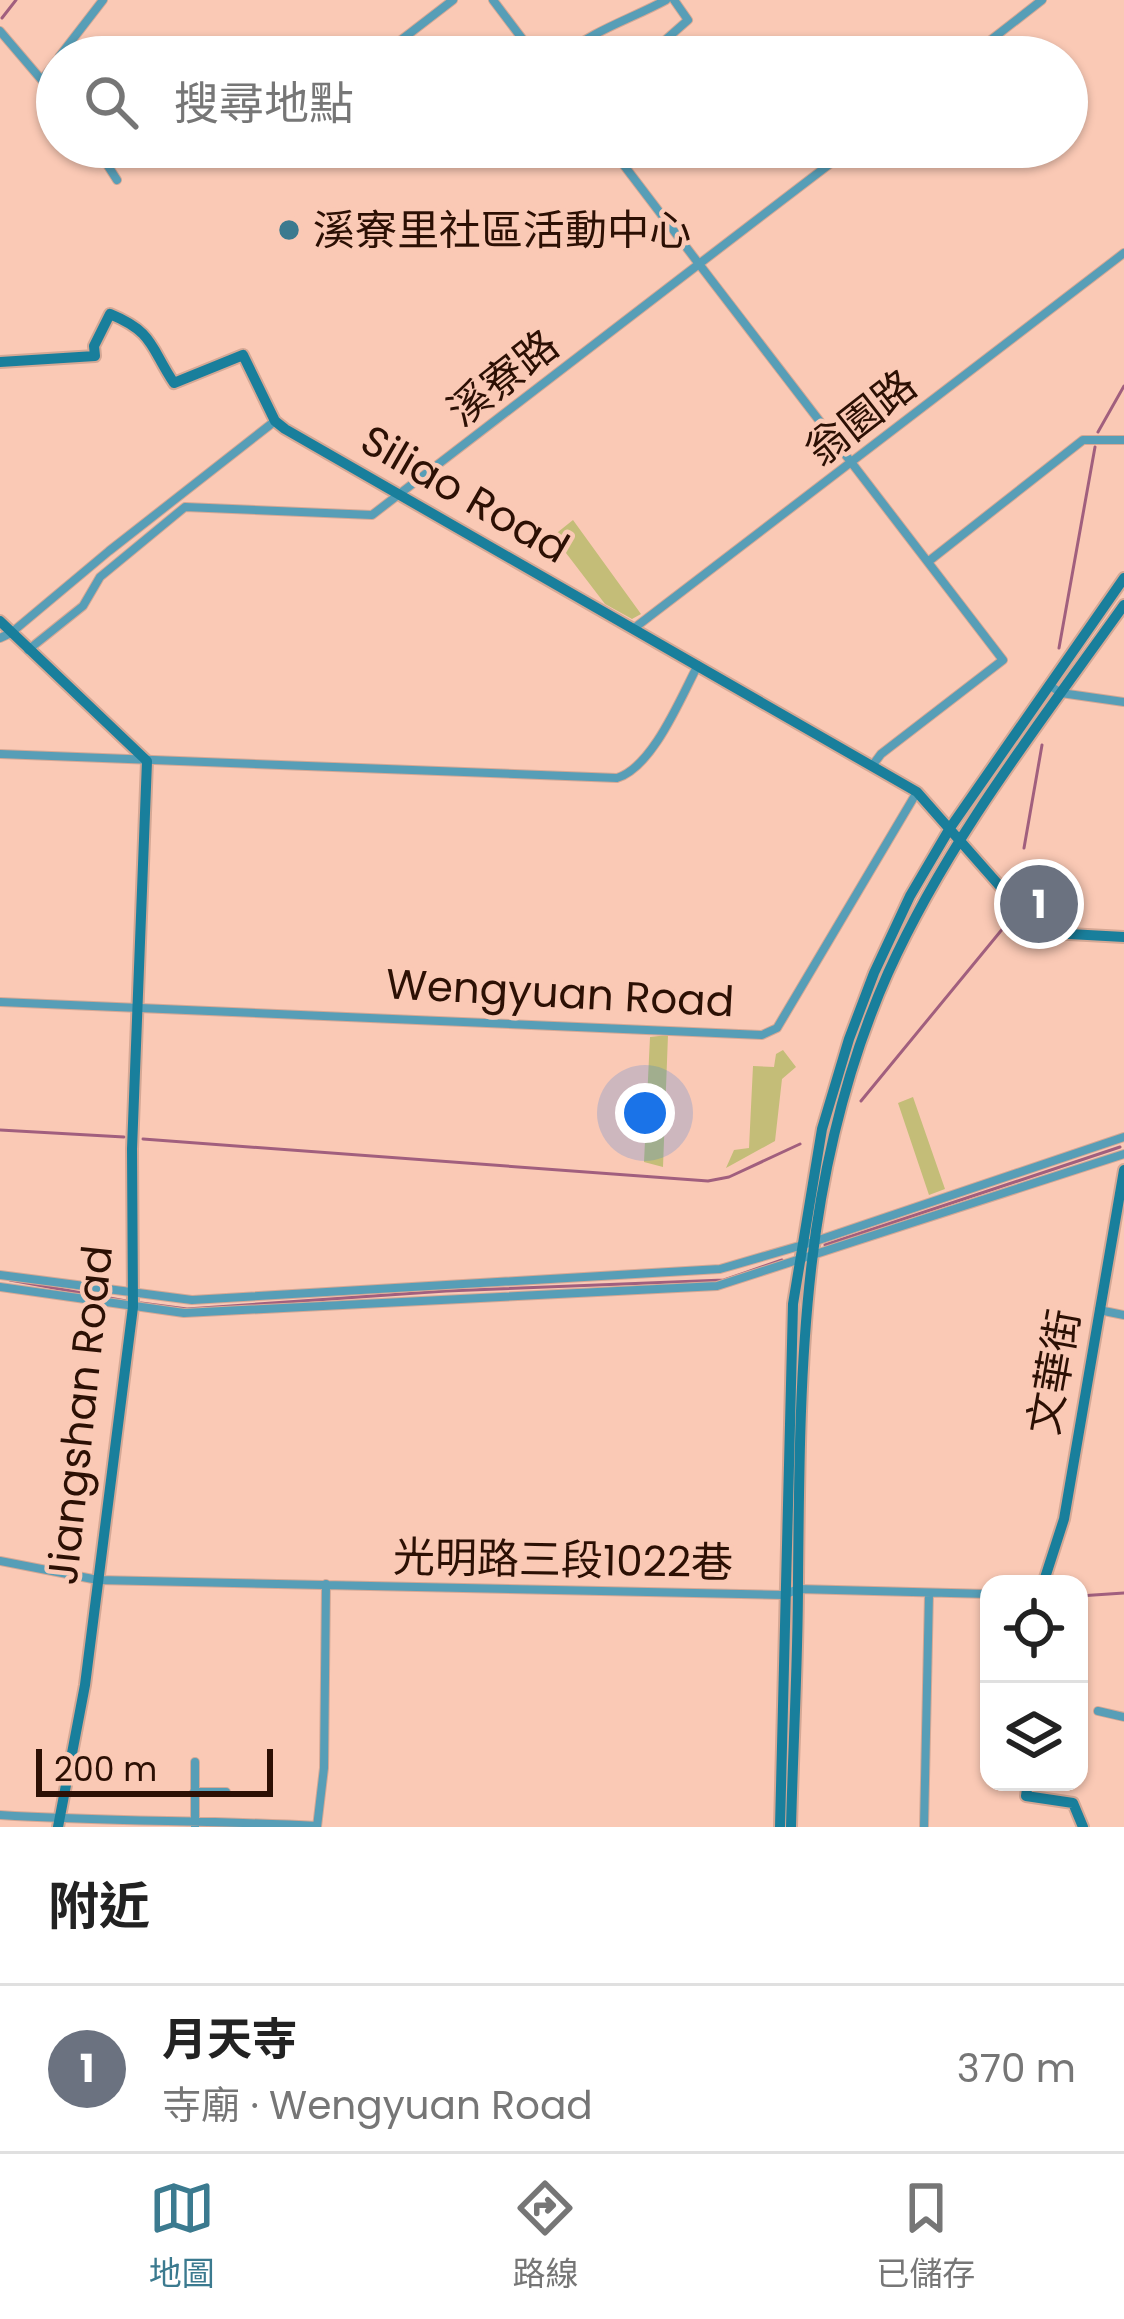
<!DOCTYPE html>
<html lang="zh-TW">
<head>
<meta charset="utf-8">
<style>
	:root { --surface:#fff; --page:#f2f2f2; --text:#222; --muted:#767676; --line:#e0e0e0; --accent:#3b7a8f }
	body { margin:0; font-family:Poppins,"Noto Sans TC",sans-serif; background:var(--page); color:var(--text) }
	.controls { position:absolute; right:36px; bottom:36px; display:grid; overflow:hidden; border-radius:24px; box-shadow:0 3px 9px #0004 }
	.controls button { width:108px; height:108px; display:grid; place-items:center; padding:0; border:0; border-bottom:3px solid var(--line); background:var(--surface); color:var(--text); font:60px sans-serif }
	.scale { position:absolute; left:36px; bottom:30px; width:237px; box-sizing:border-box; padding-left:12px; border:6px solid #2c1004; border-top:0; font-size:33px; line-height:42px; white-space:nowrap; color:#2c1004; -webkit-text-stroke:9px #fac9b5; paint-order:stroke }
	.you { position:absolute; left:645px; top:1113px; width:42px; height:42px; margin:-30px; border:9px solid #fff; border-radius:50%; background:#1a73e8; box-shadow:0 0 0 18px #1a73e833 }
	.badge { display:grid; place-items:center; width:78px; height:78px; border-radius:50%; background:var(--accent); color:#fff; font-size:39px; font-weight:700 }
	.pin { position:absolute; translate:-50% -50%; border:6px solid #fff; box-shadow:0 3px 12px #0006 }
	.list { margin:0; padding:0; list-style:none }
	h2 { display:flex; justify-content:space-between; align-items:center; height:156px; margin:0; padding:0 48px; font-size:51px }
	h2 small { font-size:39px; font-weight:400; color:var(--muted) }
	.list li { display:grid; grid-template-columns:78px 1fr auto; gap:36px; align-items:center; box-sizing:border-box; height:168px; padding:0 48px; border-top:3px solid var(--line) }
	.list b { display:block; font-size:45px; white-space:nowrap }
	.list p { margin:0; font-size:39px; white-space:nowrap; color:var(--muted) }
	.list em { font-size:39px; font-style:normal; color:var(--muted) }
	.icon { flex:none; width:66px; height:66px; fill:none; stroke:currentColor; stroke-width:2; stroke-linecap:round; stroke-linejoin:round }
	.map { position:relative; flex:none; width:1124px; height:1827px; overflow:hidden }
	.search { position:absolute; background:var(--surface); box-shadow:0 3px 9px #0004; left:36px; right:36px; top:36px; height:132px; display:flex; align-items:center; gap:30px; box-sizing:border-box; padding:0 42px; border-radius:66px; color:var(--muted); font-size:45px }
	.sheet { height:324px; background:var(--surface) }
	nav { display:flex; justify-content:space-around; align-items:center; box-sizing:border-box; height:168px; border-top:3px solid var(--line); background:var(--surface); font-size:33px; color:var(--muted) }
	nav a { display:grid; justify-items:center; gap:6px }
	nav .on { color:var(--accent) }
	.map>svg:first-child { display:block }
	.green { fill:#c4bd78 }
	.lines { fill:none; stroke-linecap:round; stroke-linejoin:round }
	.stream { stroke:#a15f7e; stroke-width:3 }
	.street-casing { stroke:#d5a895; stroke-width:10 }
	.secondary-casing { stroke:#d5a895; stroke-width:14 }
	.street { stroke:#579eb7; stroke-width:8 }
	.secondary { stroke:#197f9c; stroke-width:10 }
	.poi-dot { fill:#3b7a8f; stroke:#fac9b5; stroke-width:4.5 }
	.labels { text-anchor:middle; dominant-baseline:central; stroke-width:9; stroke-linejoin:round; paint-order:stroke }
	.poi-label { font-size:42px; fill:#2c1004; stroke:#fac9b5; text-anchor:start }
	.street-label { font-size:42px; fill:#2c1004; stroke:#fac9b5 }
</style>
</head>
<body>
<div class="map">
<svg width="1124" height="1827" viewBox="0 0 1124 1827">
	<rect width="100%" height="100%" fill="#fac9b5"/>
	<path class="green" d="M573,520L641,614L632,619L605,604L553,536Z
		M668,1035L663,1167L644,1162L650,1037Z
		M783,1050L796,1067L782,1079L775,1141L726,1168L734,1150L749,1148L753,1066L774,1067L776,1054Z
		M913,1097L945,1189L929,1195L898,1103Z"/>
	<g class="lines">
		<path class="stream" d="M2,18L16,0
			M1098,432L1124,386
			M1059,648L1095,447
			M1024,848L1042,745
			M861,1101L1009,921
			M0,1130L124,1137
			M143,1139L708,1181L729,1177L800,1144
			M825,1245L1120,1147
			M10,1280L126,1301
			M141,1303L187,1309L446,1291L724,1280L782,1260
			M1079,1596L1124,1593"/>
		<g class="street-casing">
			<path id="street" d="M493,0L536,57
				M0,31L57,98
				M59,57L103,0
				M379,57L453,0
				M562,57C591,31 631,19 666,0
				M646,57L688,20L674,0
				M969,57L1042,0
				M42,80L57,60
				M96,147L117,180
				M852,147L699,264L1003,660L881,754L872,766
				M929,561L1083,440H1124
				M633,629L1124,253
				M0,638L11,633L109,551L275,421
				M28,650L83,606L100,577L185,507L372,515L699,264L610,147
				M1049,685L1061,693L1124,702
				M0,754L617,778C653,767 681,697 698,665
				M0,1002L762,1035L777,1028L917,792
				M0,1275L192,1300L720,1269L813,1242L1124,1137
				M0,1287L184,1313L717,1286L1124,1154
				M1099,1310L1124,1315
				M0,1561L98,1580L784,1595L798,1589L989,1594
				M1098,1711L1124,1717
				M195,1762V1827
				M194,1792H226
				M0,1815C105,1822 211,1820 317,1826
				M317,1827L324,1768L326,1584
				M924,1827L929,1593"/>
		</g>
		<g class="secondary-casing">
			<path id="secondary" d="M0,362L95,356L94,346L110,314C154,332 150,347 174,383L243,355L275,421L285,429L917,792L1035,926L1051,933L1124,937
				M0,621L147,761L132,1149L133,1307L85,1685L58,1827
				M1043,1584L1064,1519L1124,1170
				M1028,1782L1026,1796L1073,1803L1083,1827
				M780,1827L793,1304L822,1129L849,1039L874,973L910,896L950,828L1124,578
				M791,1827C793,1745 798,1663 798,1581C800,1369 800,1171 888,973C948,840 1040,723 1124,605"/>
		</g>
		<use href="#street" class="street"/>
		<use href="#secondary" class="secondary"/>
	</g>
	<circle class="poi-dot" cx="289" cy="230" r="12"/>
	<g class="labels">
		<g class="poi-label">
			<text x="313" y="230">溪寮里社區活動中心</text>
		</g>
		<g class="street-label">
			<text transform="translate(503 378) rotate(-38)">溪寮路</text>
			<text transform="translate(861 418) rotate(-38)">翁園路</text>
			<text transform="translate(465 494) rotate(30)">Siliao Road</text>
			<text transform="translate(560 993) rotate(3)">Wengyuan Road</text>
			<text transform="translate(1054 1372) rotate(-80)">文華街</text>
			<text transform="translate(80 1415) rotate(-84)">Jiangshan Road</text>
			<text transform="translate(563 1560) rotate(1)">光明路三段1022巷</text>
		</g>
	</g>
</svg>
<div class="controls">
<button><svg class="icon" aria-label="locate" viewBox="0 0 24 24"><circle cx="12" cy="12" r="6"/><path d="M12 2v4M12 18v4M2 12h4M18 12h4"/></svg></button>
<button><svg class="icon" aria-label="layers" viewBox="0 0 24 24"><path d="M12 4l9 5-9 5-9-5zM3 14l9 5 9-5"/></svg></button>
</div>
<div class="scale">200 m</div>
<div class="you"></div>
<div class="pin badge" style="left:1039px;top:904px;background:#6b7280">1</div>
<div class="search"><svg class="icon" aria-label="search" viewBox="0 0 24 24"><circle cx="10" cy="10" r="6"/><path d="M15 15l6 6"/></svg>搜尋地點</div>
</div>
<section class="sheet">
<h2>附近<small></small></h2>
<ul class="list">
<li><span class="badge" style="background:#6b7280">1</span><div><b>月天寺</b><p>寺廟 · Wengyuan Road</p></div><em>370 m</em></li>
</ul>
</section>
<nav>
<a class="on"><svg class="icon" aria-label="map" viewBox="0 0 24 24"><path d="M3 6l6-2 6 2 6-2v14l-6 2-6-2-6 2zM9 4v14M15 6v14"/></svg>地圖</a>
<a><svg class="icon" aria-label="directions" viewBox="0 0 24 24"><path d="M12 3l9 9-9 9-9-9zM9 14v-3h6M13 9l2 2-2 2"/></svg>路線</a>
<a><svg class="icon" aria-label="saved" viewBox="0 0 24 24"><path d="M7 4h10v16l-5-4-5 4z"/></svg>已儲存</a>
</nav>
</body>
</html>
